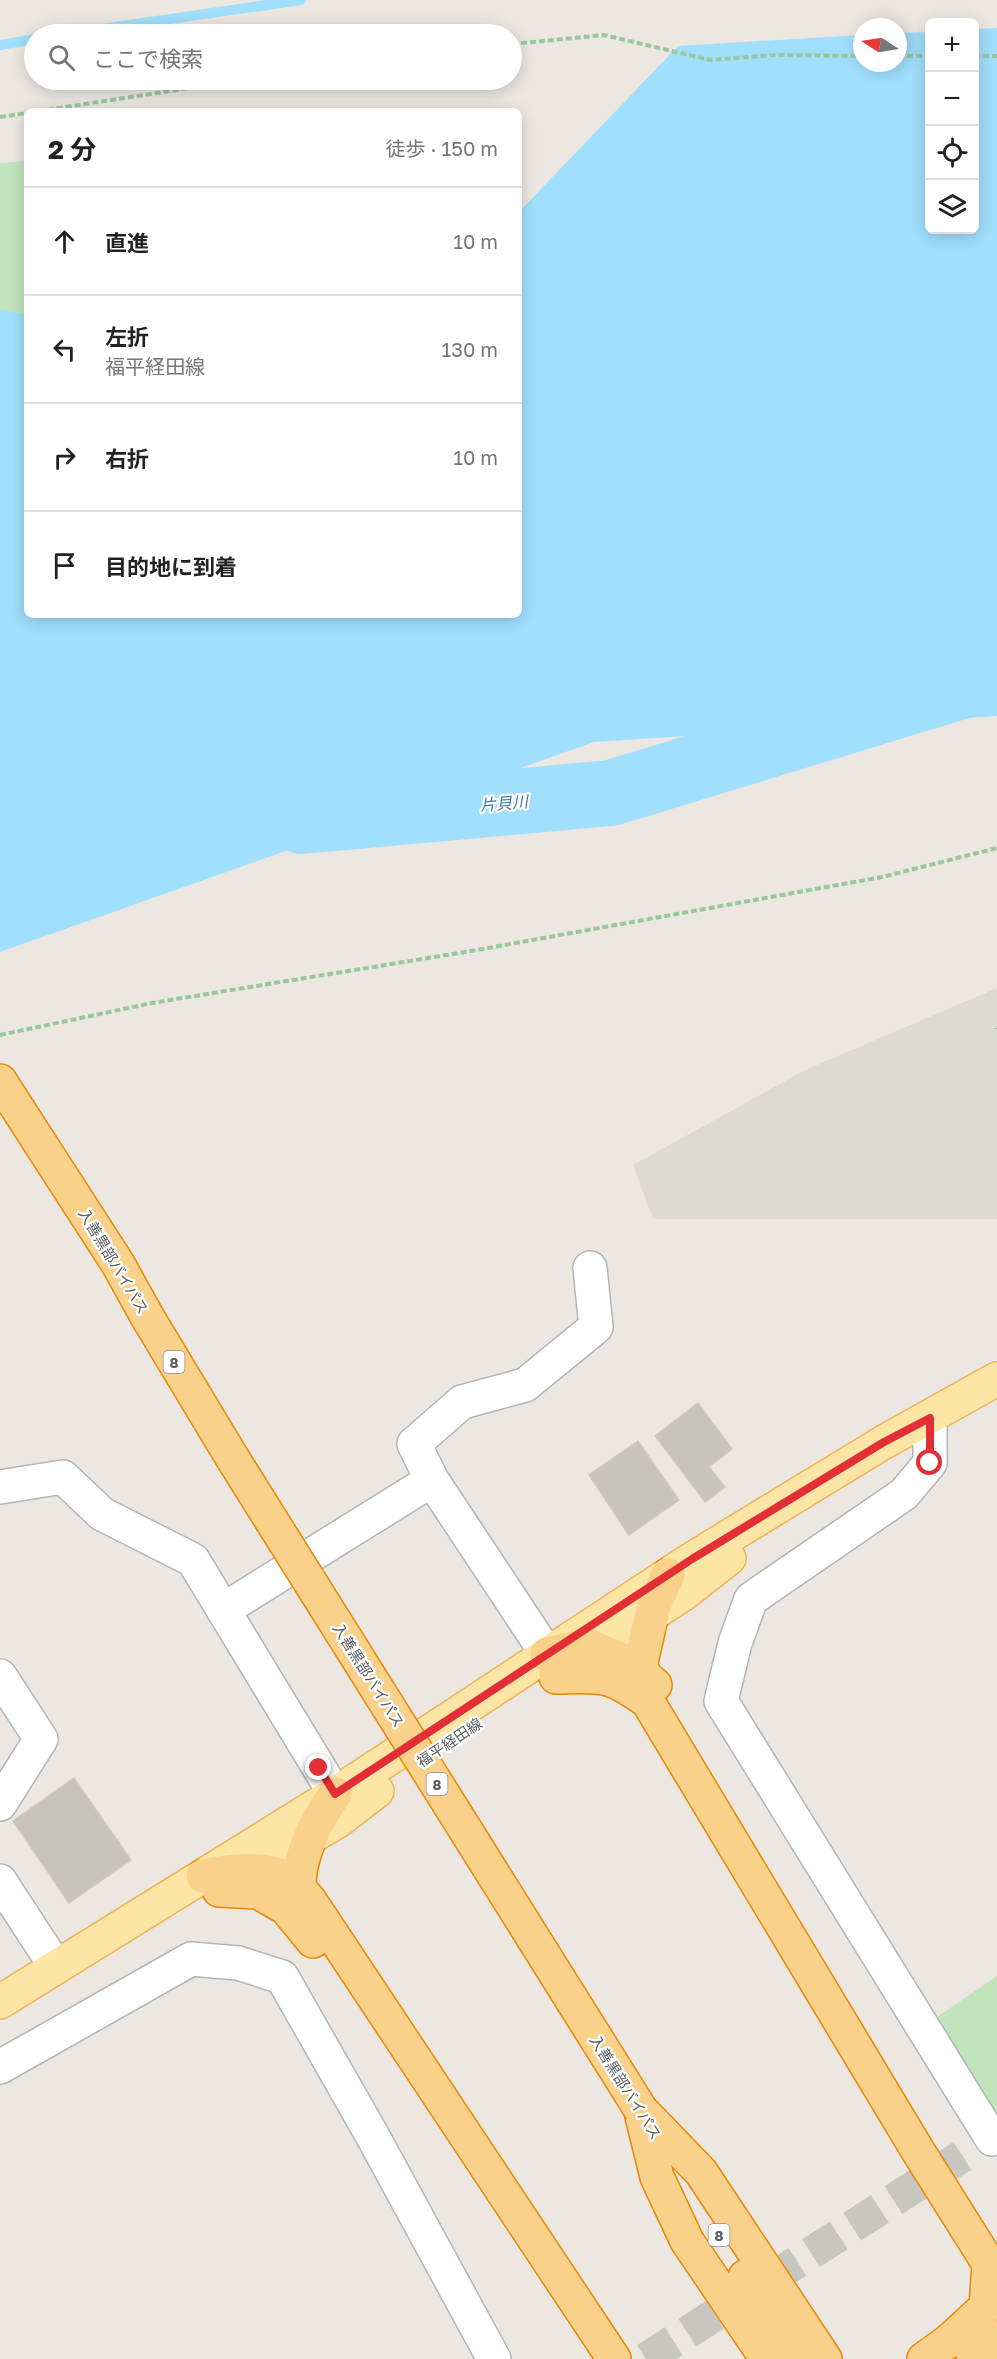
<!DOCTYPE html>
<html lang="ja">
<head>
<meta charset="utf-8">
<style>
	:root { --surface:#fff; --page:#f6f6f6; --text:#222; --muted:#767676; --line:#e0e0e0 }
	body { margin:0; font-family:"Golos Text","Noto Sans JP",sans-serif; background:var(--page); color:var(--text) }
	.controls { position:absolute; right:18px; top:18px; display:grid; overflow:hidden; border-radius:9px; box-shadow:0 3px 15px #0003 }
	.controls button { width:54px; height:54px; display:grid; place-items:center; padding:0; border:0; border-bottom:2px solid var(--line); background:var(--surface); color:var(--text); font:30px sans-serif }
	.compass { position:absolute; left:853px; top:18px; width:54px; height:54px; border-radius:50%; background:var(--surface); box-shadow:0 3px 15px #0003; rotate:282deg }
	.stop { position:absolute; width:18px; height:18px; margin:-14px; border:4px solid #e42e35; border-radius:50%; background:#fff }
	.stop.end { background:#e42e35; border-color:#fff; box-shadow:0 2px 6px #0008 }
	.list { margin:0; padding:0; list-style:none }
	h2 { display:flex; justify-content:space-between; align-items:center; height:78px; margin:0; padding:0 24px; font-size:26px }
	h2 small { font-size:20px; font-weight:400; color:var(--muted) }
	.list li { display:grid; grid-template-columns:39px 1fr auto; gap:18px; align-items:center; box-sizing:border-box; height:108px; padding:0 24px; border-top:2px solid var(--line) }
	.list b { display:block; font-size:22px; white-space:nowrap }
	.list p { margin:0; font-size:20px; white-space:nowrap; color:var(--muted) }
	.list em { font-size:20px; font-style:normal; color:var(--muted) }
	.icon { flex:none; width:33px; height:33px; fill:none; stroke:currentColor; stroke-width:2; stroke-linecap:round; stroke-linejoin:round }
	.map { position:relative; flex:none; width:997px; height:2359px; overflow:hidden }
	.search { position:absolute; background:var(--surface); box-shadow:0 3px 15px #0003; left:24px; top:24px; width:498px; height:66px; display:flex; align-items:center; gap:15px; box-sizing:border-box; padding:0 21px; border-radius:33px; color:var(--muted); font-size:22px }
	.panel { position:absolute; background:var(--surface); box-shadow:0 3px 15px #0003; left:24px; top:108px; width:498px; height:510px; border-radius:9px }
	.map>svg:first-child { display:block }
	.industrial { fill:#dddad5 }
	.green { fill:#c2e4bd }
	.water { fill:#a0dffd }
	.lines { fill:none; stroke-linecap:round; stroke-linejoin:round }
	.stream { stroke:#a0dffd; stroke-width:10 }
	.river { stroke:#a0dffd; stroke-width:66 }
	.building { fill:#c7c3be; stroke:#d1c9bf; stroke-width:1.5 }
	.minor-tunnel { stroke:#c7c6c1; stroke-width:33; stroke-dasharray:33 16; stroke-linecap:butt }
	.minor-casing { stroke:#b2b5b8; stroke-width:36 }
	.major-casing { stroke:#eeb358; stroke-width:36 }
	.highway-casing { stroke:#e78705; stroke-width:36 }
	.path { stroke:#98c79f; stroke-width:4; stroke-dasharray:6 3; stroke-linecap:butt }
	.minor { stroke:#fff; stroke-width:33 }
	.major { stroke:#fde5a5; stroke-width:33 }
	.highway { stroke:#fad18a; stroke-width:33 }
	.highway-bridge-casing { stroke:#e78705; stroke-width:36; stroke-linecap:butt }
	.highway-bridge { stroke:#fad18a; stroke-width:33 }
	.route { stroke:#e42e35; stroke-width:8 }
	.labels { text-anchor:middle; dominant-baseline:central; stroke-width:4.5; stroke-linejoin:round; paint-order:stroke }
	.shield { fill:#fff; stroke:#8b8e90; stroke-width:1.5 }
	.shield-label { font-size:14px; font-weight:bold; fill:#595e61 }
	.street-label { font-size:15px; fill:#595e61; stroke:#fff }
	.water-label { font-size:16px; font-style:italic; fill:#3c7ba5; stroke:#fff }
</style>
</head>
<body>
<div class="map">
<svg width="997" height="2359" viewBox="0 0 997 2359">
	<rect width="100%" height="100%" fill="#ece8e1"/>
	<path class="industrial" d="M997,988V1219H653L633,1165L805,1070Z"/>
	<path class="green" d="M27,161V381H0V163Z
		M997,1976V2111L994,2113L937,2017Z"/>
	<path class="water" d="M997,28V716L594,742L0,952V309L27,315V615H519V212L678,46L862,35V63H898V33L929,32L930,230H974L975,29Z"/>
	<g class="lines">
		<path class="stream" d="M67,34L301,0
			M0,45L34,39"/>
		<path class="river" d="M302,821L611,793L997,675"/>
	</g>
	<path class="building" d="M698,1403L732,1449L709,1467L725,1487L705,1502L655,1436Z
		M638,1441L679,1500L629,1535L589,1475Z
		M74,1778L131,1860L69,1903L13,1821Z"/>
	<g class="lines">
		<path class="minor-tunnel" d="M646,2359L967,2153"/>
		<g class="minor-casing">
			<path id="minor" d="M930,1418V1463L904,1494L751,1599L735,1643L721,1701L992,2139
				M432,1480L414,1444L462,1402L525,1385L596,1327L590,1268
				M0,1487L63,1477L102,1514L193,1560L335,1794
				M223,1610L432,1480L547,1654
				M0,1676L41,1739L0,1804
				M0,1881L56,1967
				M0,2067L191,1959L238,1963L282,1977L372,2135L494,2359"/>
		</g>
		<g class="major-casing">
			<path id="major" d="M577,1663L682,1595L729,1558
				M238,1879L338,1821L377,1791
				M0,2002L335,1794L692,1559L884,1442L997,1379"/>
		</g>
		<g class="highway-casing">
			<path id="highway" d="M0,1081L118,1264L148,1318L233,1459
				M668,1575L654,1605L641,1662L648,1702L918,2151L989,2264L986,2307L949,2341L924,2359
				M547,1654L587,1645L631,1664L655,1685
				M556,1677C602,1676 608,1673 647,1701
				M203,1876C229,1871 266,1865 290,1880C298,1885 304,1894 310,1901L614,2359
				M219,1890L258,1892L286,1908L313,1941
				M301,1906C292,1868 313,1825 335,1794
				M641,2110L701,2172L825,2359
				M641,2112L657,2177L687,2241L767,2359
				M745,2277L797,2359
				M973,2359L997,2337"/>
		</g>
		<path class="path" d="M512,44L604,35L710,60L775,55L862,56
			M898,56H930
			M974,56H997
			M39,111L243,80
			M0,117L27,113
			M997,1029V1028
			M0,1035L152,1003L477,950L882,877L997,848"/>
		<use href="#minor" class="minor"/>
		<use href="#major" class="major"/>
		<use href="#highway" class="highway"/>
		<g class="highway-bridge-casing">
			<path id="highway-bridge" d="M233,1459L641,2110"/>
		</g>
		<use href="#highway-bridge" class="highway-bridge"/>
	</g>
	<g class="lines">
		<path class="route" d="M319,1768L335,1794L692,1559L884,1442L930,1418V1463"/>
	</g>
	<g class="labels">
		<g class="shield">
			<rect x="163.5" y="1351" width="21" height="22" rx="4.5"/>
			<rect x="426.5" y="1773" width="21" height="22" rx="4.5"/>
			<rect x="708.5" y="2224" width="21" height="22" rx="4.5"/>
		</g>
		<g class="shield-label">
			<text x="174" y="1362">8</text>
			<text x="437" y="1784">8</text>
			<text x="719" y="2235">8</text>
		</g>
		<g class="street-label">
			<text transform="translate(114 1261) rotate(59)">入善黒部バイパス</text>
			<text transform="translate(369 1675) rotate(58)">入善黒部バイパス</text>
			<text transform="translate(449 1742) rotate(-34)">福平経田線</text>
			<text transform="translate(626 2087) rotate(58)">入善黒部バイパス</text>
		</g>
		<g class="water-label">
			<text transform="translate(504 803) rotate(-5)">片貝川</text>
		</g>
	</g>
</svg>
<div class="controls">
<button>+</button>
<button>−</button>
<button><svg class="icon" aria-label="locate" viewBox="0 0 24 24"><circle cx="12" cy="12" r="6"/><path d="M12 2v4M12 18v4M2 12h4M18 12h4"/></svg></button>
<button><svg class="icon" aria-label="layers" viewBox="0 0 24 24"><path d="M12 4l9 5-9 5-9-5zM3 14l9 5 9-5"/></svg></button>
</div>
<svg class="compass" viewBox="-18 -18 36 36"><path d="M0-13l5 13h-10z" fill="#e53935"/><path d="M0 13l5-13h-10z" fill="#767676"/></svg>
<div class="stop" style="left:930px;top:1463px"></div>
<div class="stop end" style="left:319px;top:1768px"></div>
<div class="search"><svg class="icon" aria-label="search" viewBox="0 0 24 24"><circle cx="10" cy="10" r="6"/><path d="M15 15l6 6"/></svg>ここで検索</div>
<section class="panel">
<h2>2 分<small>徒歩 · 150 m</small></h2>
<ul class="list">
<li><svg class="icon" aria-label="ahead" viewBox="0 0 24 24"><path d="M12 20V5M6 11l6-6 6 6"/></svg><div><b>直進</b></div><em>10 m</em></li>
<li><svg class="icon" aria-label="left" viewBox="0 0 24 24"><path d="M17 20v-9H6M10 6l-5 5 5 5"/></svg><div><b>左折</b><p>福平経田線</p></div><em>130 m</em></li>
<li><svg class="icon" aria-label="right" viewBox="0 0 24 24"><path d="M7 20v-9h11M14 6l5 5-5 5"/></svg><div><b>右折</b></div><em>10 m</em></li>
<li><svg class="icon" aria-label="arrive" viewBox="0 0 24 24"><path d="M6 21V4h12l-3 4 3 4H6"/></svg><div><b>目的地に到着</b></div></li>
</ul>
</section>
</div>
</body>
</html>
